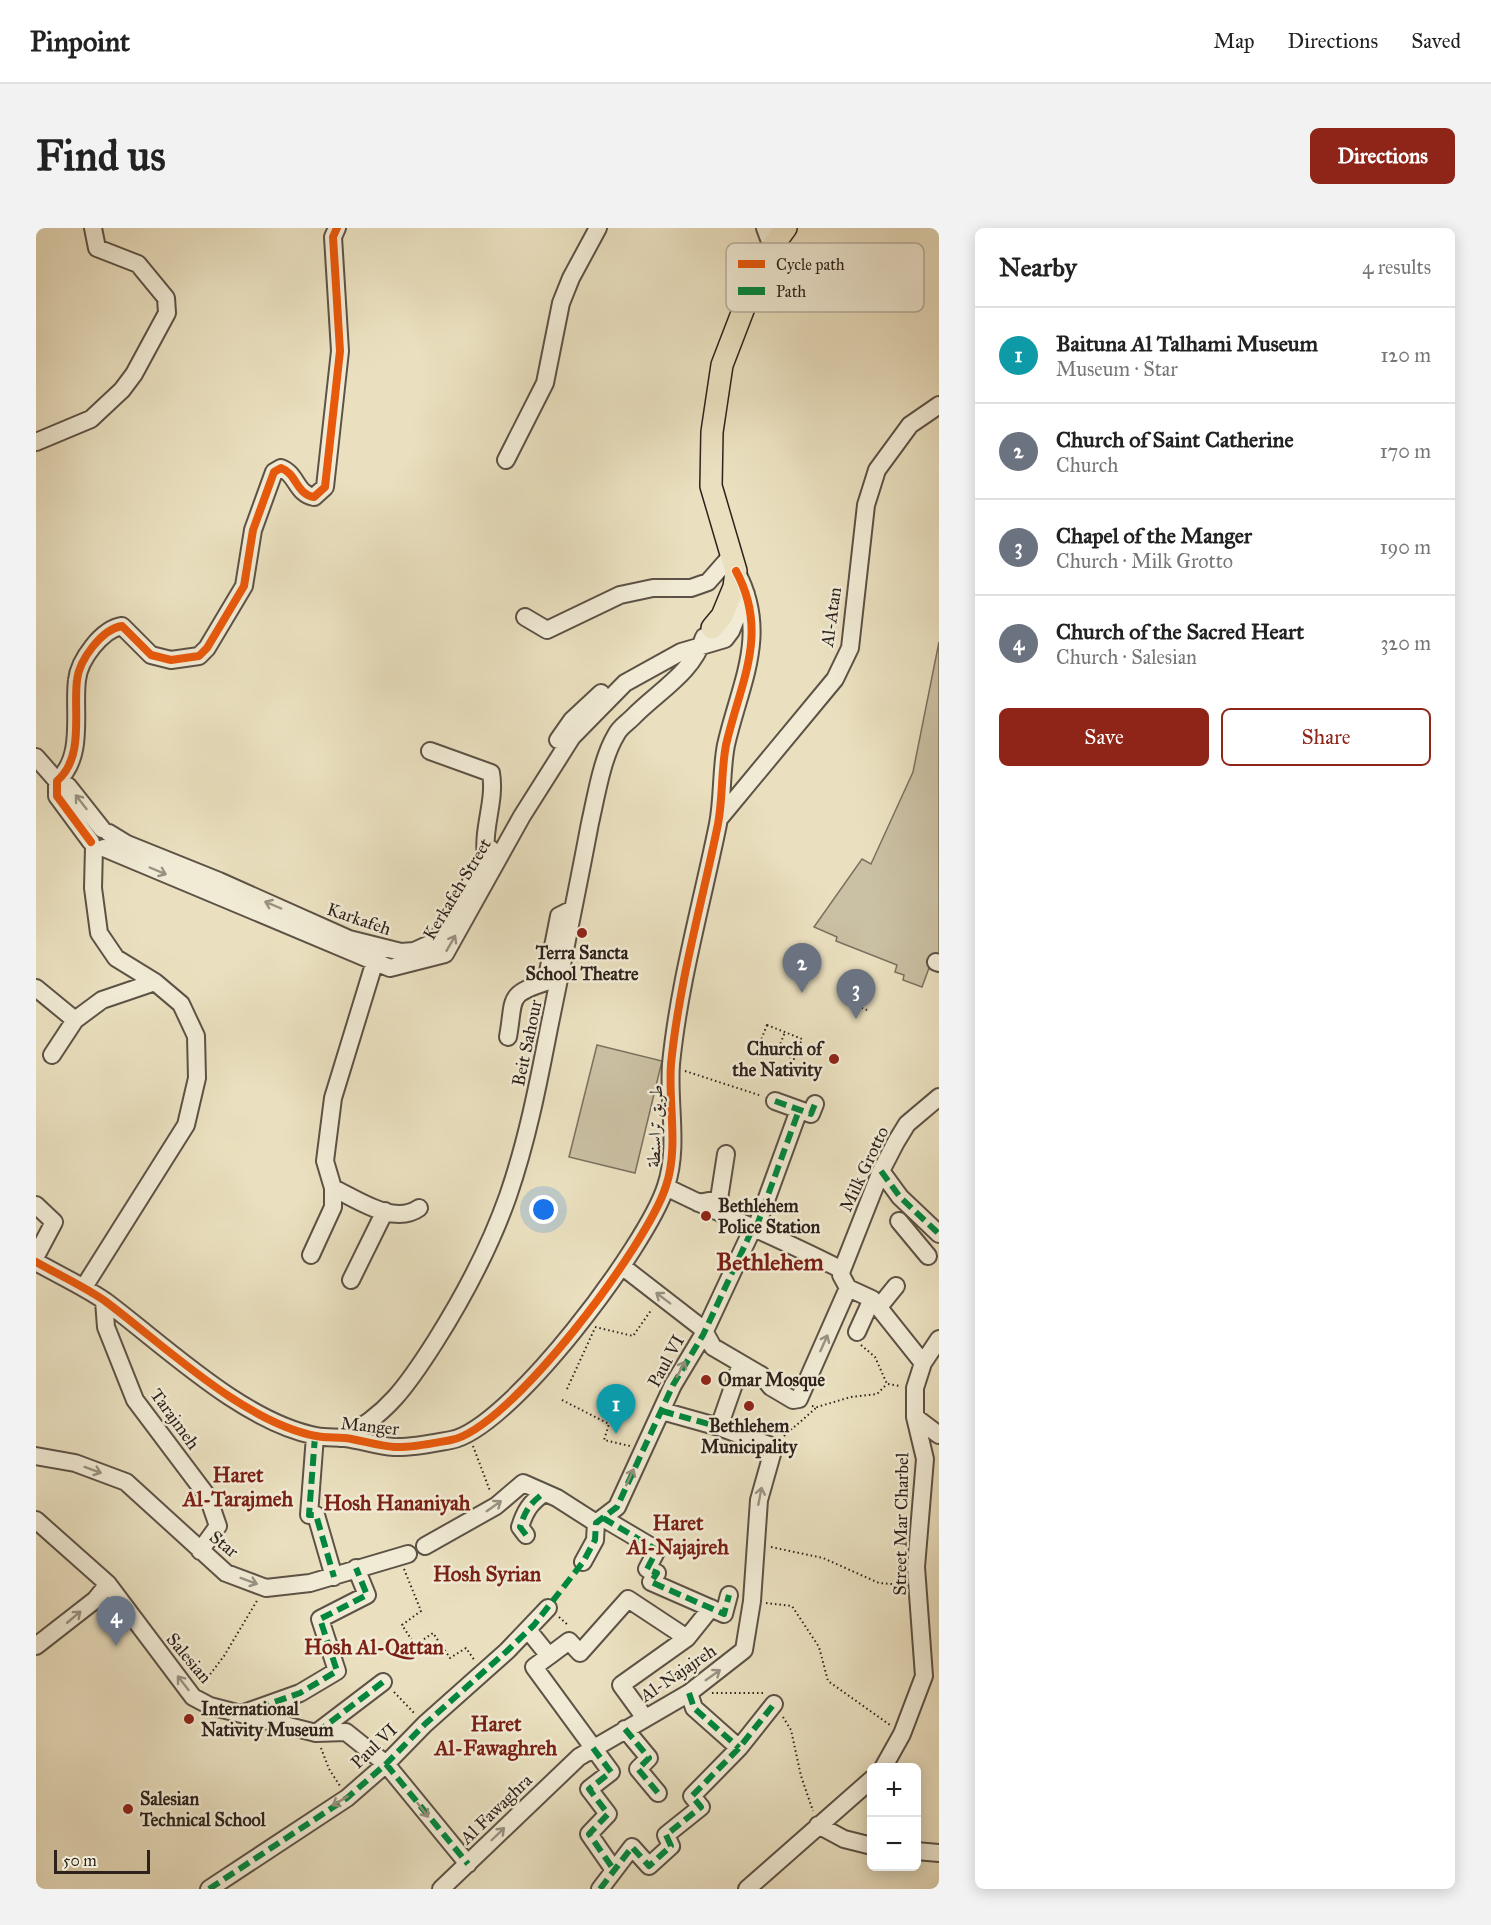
<!DOCTYPE html>
<html lang="en">
<head>
<meta charset="utf-8">
<style>
	:root { --surface:#fff; --page:#f2f2f2; --text:#222; --muted:#767676; --line:#e0e0e0; --accent:#8f2418 }
	body { margin:0; font-family:"IM FELL Great Primer",Amiri,serif; background:var(--page); color:var(--text) }
	.controls { position:absolute; right:18px; bottom:18px; display:grid; overflow:hidden; border-radius:9px; box-shadow:0 3px 15px #0003 }
	.controls button { width:54px; height:54px; display:grid; place-items:center; padding:0; border:0; border-bottom:2px solid var(--line); background:var(--surface); color:var(--text); font:30px sans-serif }
	.scale { position:absolute; left:18px; bottom:15px; width:96px; box-sizing:border-box; padding-left:6px; border:3px solid #2e221d; border-top:0; font-size:16px; line-height:21px; white-space:nowrap; color:#2e221d; -webkit-text-stroke:4px #f1ebd5; paint-order:stroke }
	.you { position:absolute; left:508px; top:982px; width:21px; height:21px; margin:-15px; border:4px solid #fff; border-radius:50%; background:#1a73e8; box-shadow:0 0 0 9px #1a73e833 }
	.badge { display:grid; place-items:center; width:39px; height:39px; border-radius:50%; background:var(--accent); color:#fff; font-size:20px; font-weight:700 }
	.pin { position:absolute; translate:-50% -50px; filter:drop-shadow(0 2px 3px #0008) }
	.pin::after { content:''; position:absolute; top:32px; width:21px; height:18px; background:inherit; clip-path:polygon(0 0,100% 0,50% 100%) }
	.list { margin:0; padding:0; list-style:none }
	h2 { display:flex; justify-content:space-between; align-items:center; height:78px; margin:0; padding:0 24px; font-size:26px }
	h2 small { font-size:20px; font-weight:400; color:var(--muted) }
	.list li { display:grid; grid-template-columns:39px 1fr auto; gap:18px; align-items:center; box-sizing:border-box; height:96px; padding:0 24px; border-top:2px solid var(--line) }
	.list b { display:block; font-size:22px; white-space:nowrap }
	.list p { margin:0; font-size:20px; white-space:nowrap; color:var(--muted) }
	.list em { font-size:20px; font-style:normal; color:var(--muted) }
	.actions { display:flex; gap:12px; padding:18px 24px }
	.actions a { flex:1; padding:14px 0; border:2px solid var(--accent); border-radius:9px; text-align:center; font-size:21px; color:var(--accent) }
	.actions .main { background:var(--accent); color:#fff }
	.map { position:relative; flex:none; width:903px; height:1661px; overflow:hidden; border-radius:9px }
	header { display:flex; align-items:center; gap:36px; box-sizing:border-box; height:84px; padding:0 30px; background:var(--surface); border-bottom:2px solid var(--line) }
	header strong { font-size:28px }
	nav { display:flex; gap:33px; margin-inline-start:auto; font-size:21px }
	.intro { display:flex; align-items:center; justify-content:space-between; box-sizing:border-box; height:144px; padding:0 36px }
	h1 { margin:0; font-size:42px }
	.button { padding:15px 27px; border-radius:9px; background:var(--accent); color:#fff; font-size:21px; font-weight:700 }
	main { display:flex; gap:36px; padding:0 36px }
	aside { flex:1; background:var(--surface); border-radius:9px; box-shadow:0 3px 15px #0003 }
	.map>svg:first-child { display:block }
	.green { fill:#cac0a3; stroke:#7c7160; stroke-width:1.5 }
	.lines { fill:none; stroke-linecap:round; stroke-linejoin:round }
	.minor-casing { stroke:#5d5246; stroke-width:20 }
	.major-casing { stroke:#2e221d; stroke-width:24 }
	.path { stroke:#2e221d; stroke-width:2; stroke-dasharray:1.5 3; stroke-linecap:butt }
	.minor { stroke:#f1ebd5; stroke-width:16 }
	.major { stroke:#eae0bf; stroke-width:21 }
	.quiet { stroke:#00873e; stroke-width:6; stroke-dasharray:12 6; stroke-linecap:butt }
	.cycleway-casing { stroke:#f1ebd5; stroke-width:11 }
	.cycleway { stroke:#e8590c; stroke-width:8 }
	.oneway { stroke:#999182 }
	.poi-dot { fill:#8f2418; stroke:#f1ebd5; stroke-width:2 }
	.labels { text-anchor:middle; dominant-baseline:central; stroke-width:5; stroke-linejoin:round; paint-order:stroke }
	.street-label { font-size:18px; fill:#2e221d; stroke:#f1ebd5 }
	.poi-label { font-size:18px; font-weight:bold; fill:#2e221d; stroke:#f1ebd5; text-anchor:start }
	.quarter-label { font-size:21px; font-weight:bold; fill:#7a1f14; stroke:#f1ebd5 }
	.district-label { font-size:24px; font-weight:bold; fill:#7a1f14; stroke:#f1ebd5 }
	.key { fill:#f1ebd5; stroke:#b6af9e; stroke-width:1.5 }
	.key-label { font-size:16px; fill:#2e221d }
</style>
</head>
<body>
<header>
<strong>Pinpoint</strong>
<nav><a>Map</a><a>Directions</a><a>Saved</a></nav>
</header>
<div class="intro"><h1>Find us</h1><a class="button">Directions</a></div>
<main>
<div class="map">
<svg width="903" height="1661" viewBox="0 0 903 1661">
	<rect width="100%" height="100%" fill="#eae0bf"/>
	<filter id="stains"><feTurbulence type="fractalNoise" baseFrequency=".00333" numOctaves="4"/><feColorMatrix values="0 0 0 0 .2 0 0 0 0 .09 0 0 0 0 .02 0 0 0 .5 -.17"/></filter>
	<radialGradient id="worn" r=".72"><stop offset=".6" stop-color="#630" stop-opacity="0"/><stop offset="1" stop-color="#630" stop-opacity=".3"/></radialGradient>
	<path class="green" d="M903,414V744L893,740L886,759L867,752L868,747L859,744L861,737L800,713L801,709L778,699L826,631L835,636L877,544Z
		M561,817L626,833L599,945L533,929Z"/>
	<g class="lines">
		<g class="minor-casing">
			<path id="minor" d="M729,0L736,19
				M0,214L55,191L86,162L98,146L131,85L130,70L102,36L61,20L57,0
				M470,232L509,155L525,75L535,50L562,0
				M489,389L511,402L584,367L617,360H655L672,354L694,329
				M522,512L536,492L565,465
				M394,523L455,545C460,573 446,600 450,629L454,631
				M0,529L21,553L32,558L66,601
				M683,591L799,451L814,420L830,277L841,242L874,197L903,177
				M73,605L91,616L183,653L313,711L365,724L378,723L400,713L455,621
				M55,614L21,568V553C49,529 37,483 41,452C43,432 66,401 86,398L115,427L135,432L163,428L171,420L208,358L217,302L238,244L245,240C261,246 260,266 278,269L289,259L304,123L297,9L301,0
				M68,620L354,740L409,726L486,588L536,509L589,455L645,424L689,411L695,403L710,366
				M900,734L903,735
				M0,760L39,792L66,772L119,754
				M472,809C479,770 470,767 510,754L523,688L537,681
				M16,827L39,792
				M739,873L775,886L779,876
				M845,943L864,969L903,1006
				M630,959C688,988 748,1012 806,1042L805,1047L812,1060L836,1071L887,1135
				M297,960C321,971 358,998 383,980
				M662,975L683,971L690,926
				M0,977L18,994L0,1028
				M863,993L892,1028
				M275,1027L297,979V960L289,933L297,870L342,723
				M0,1034C23,1047 47,1058 69,1073C128,1117 207,1194 280,1208C289,1210 299,1209 309,1210C325,1212 342,1218 358,1219C376,1220 398,1215 415,1212C474,1201 612,1016 630,958C643,919 632,876 635,836C643,755 666,675 682,596C687,570 685,543 690,517C704,455 734,406 700,343
				M587,1039L667,1101L677,1119L725,1147L735,1159L757,1172L763,1171L812,1060
				M806,1042L845,943L860,914L871,896L903,869
				M315,1052L349,983
				M48,1059L150,897L161,850L160,808L145,776L119,754L80,730L63,705L57,660L58,619
				M68,1073L70,1099L99,1172L172,1269L182,1298L164,1323
				M843,1079L860,1058
				M821,1104L836,1071
				M626,1183L683,1199
				M879,1189L903,1207
				M279,1208L273,1287H280L298,1349
				M305,1210C350,1189 373,1155 399,1114C428,1068 454,1019 472,968C491,913 502,857 513,800C527,732 541,664 554,595C560,569 566,530 580,507C583,500 591,495 596,490C622,463 656,446 668,409
				M0,1228L39,1235L90,1254L190,1345L230,1360L274,1355L372,1326
				M567,1290L621,1322L611,1341L621,1345L615,1354L688,1386L693,1367
				M0,1292L72,1356L157,1469L174,1478L280,1505L310,1504L350,1536L432,1636
				M560,1295L581,1279L637,1157L667,1107L716,1002L720,1000L763,882
				M490,1307L484,1299C489,1283 494,1275 508,1265
				M389,1318L460,1278L487,1255L521,1270L560,1295
				M547,1334L559,1312L560,1295
				M492,1402L513,1428L533,1413L544,1425L592,1371L651,1410
				M0,1418L59,1372L72,1356
				M513,1428L498,1439L575,1544L553,1561L572,1586L553,1606L578,1642
				M653,1465L658,1480L703,1520
				M205,1486L264,1465L301,1443L284,1391L331,1367L320,1340
				M609,1490L585,1457L651,1410L675,1380
				M589,1501L613,1530L602,1541L622,1565
				M280,1505L347,1454
				M847,1540L866,1506L888,1448L880,1339L889,1231L879,1189V1160L887,1135L903,1111
				M782,1597L808,1611L836,1618
				M880,1623L903,1625
				M173,1661L311,1570L350,1536L389,1496L471,1423L512,1380
				M405,1661L543,1529L653,1465L708,1422L716,1373L723,1272L738,1219L683,1199L705,1136
				M564,1661L596,1619L613,1638L635,1618L630,1607L665,1579L656,1568L703,1520L738,1476
				M711,1661L836,1551"/>
		</g>
		<g class="major-casing">
			<path id="major" d="M676,400L686,388L698,359L700,343L675,258L676,204L686,137L711,72L736,19L750,0"/>
		</g>
		<path class="path" d="M809,773L831,782
			M731,797L766,811L758,831L723,817Z
			M741,824L749,804
			M649,843L726,868
			M559,1099L597,1108L616,1081
			M825,1117L839,1129L851,1156
			M852,1156L864,1158
			M531,1161L558,1102
			M526,1172L573,1196L568,1212L594,1218
			M776,1178L781,1179L815,1169L841,1166L851,1156
			M748,1208L780,1180
			M437,1218L454,1263
			M735,1319L787,1330L843,1355L867,1357
			M368,1341L385,1383L366,1397L379,1417L397,1405L414,1430L430,1420L439,1433
			M730,1375L756,1378L783,1419L792,1453L854,1497
			M523,1389L533,1398
			M166,1457L188,1428L222,1371
			M358,1464L379,1486
			M676,1465H728
			M747,1489L755,1502L765,1548L777,1583
			M285,1520L293,1541L304,1558"/>
		<use href="#minor" class="minor"/>
		<use href="#major" class="major"/>
		<path class="quiet" d="M739,873L775,886L779,876
			M845,943L864,969L903,1006
			M626,1183L683,1199
			M279,1208L273,1287H280L298,1349
			M567,1290L621,1322L611,1341L621,1345L615,1354L688,1386L693,1367
			M490,1307L484,1299C489,1283 494,1275 508,1265
			M653,1465L658,1480L703,1520
			M205,1486L264,1465L301,1443L284,1391L331,1367L320,1340
			M589,1501L613,1530L602,1541L622,1565
			M280,1505L347,1454
			M557,1520L575,1544L553,1561L572,1586L553,1606L578,1642
			M350,1536L432,1636
			M173,1661L311,1570L350,1536L389,1496L471,1423L498,1397L547,1334L559,1312L560,1295L581,1279L637,1157L667,1107L716,1002L720,1000L763,882
			M564,1661L596,1619L613,1638L635,1618L630,1607L665,1579L656,1568L703,1520L738,1476"/>
		<g class="cycleway-casing">
			<path id="cycleway" d="M55,614L21,568V553C49,529 37,483 41,452C43,432 66,401 86,398L115,427L135,432L163,428L171,420L208,358L217,302L238,244L245,240C261,246 260,266 278,269L289,259L304,123L297,9L301,0
				M0,1034C23,1047 47,1058 69,1073C128,1117 207,1194 280,1208C289,1210 299,1209 309,1210C325,1212 342,1218 358,1219C376,1220 398,1215 415,1212C474,1201 612,1016 630,958C643,919 632,876 635,836C643,755 666,675 682,596C687,570 685,543 690,517C704,455 734,406 700,343"/>
		</g>
		<use href="#cycleway" class="cycleway"/>
	</g>
	<defs><path id="oneway-shaft" d="M-6 0H5M1.5-3L5.5 0L1.5 3" fill="none" stroke-width="1.6" stroke-linecap="round" stroke-linejoin="round" transform="scale(1.5)"/></defs>
	<g class="oneway">
		<use href="#oneway-shaft" transform="translate(45 574) rotate(-128)"/>
		<use href="#oneway-shaft" transform="translate(122 643) rotate(23)"/>
		<use href="#oneway-shaft" transform="translate(237 677) rotate(-157)"/>
		<use href="#oneway-shaft" transform="translate(415 715) rotate(-60)"/>
		<use href="#oneway-shaft" transform="translate(627 1070) rotate(-143)"/>
		<use href="#oneway-shaft" transform="translate(788 1115) rotate(-66)"/>
		<use href="#oneway-shaft" transform="translate(645 1141) rotate(-62)"/>
		<use href="#oneway-shaft" transform="translate(57 1242) rotate(20)"/>
		<use href="#oneway-shaft" transform="translate(594 1249) rotate(-65)"/>
		<use href="#oneway-shaft" transform="translate(724 1268) rotate(-79)"/>
		<use href="#oneway-shaft" transform="translate(458 1278) rotate(-35)"/>
		<use href="#oneway-shaft" transform="translate(213 1353) rotate(20)"/>
		<use href="#oneway-shaft" transform="translate(38 1389) rotate(-40)"/>
		<use href="#oneway-shaft" transform="translate(677 1447) rotate(-35)"/>
		<use href="#oneway-shaft" transform="translate(147 1455) rotate(-128)"/>
		<use href="#oneway-shaft" transform="translate(304 1573) rotate(149)"/>
		<use href="#oneway-shaft" transform="translate(387 1582) rotate(52)"/>
		<use href="#oneway-shaft" transform="translate(462 1606) rotate(-44)"/>
	</g>
	<g class="poi-dot">
		<circle cx="546" cy="705" r="6"/>
		<circle cx="798" cy="831" r="6"/>
		<circle cx="670" cy="988" r="6"/>
		<circle cx="670" cy="1152" r="6"/>
		<circle cx="713" cy="1178" r="6"/>
		<circle cx="153" cy="1491" r="6"/>
		<circle cx="92" cy="1581" r="6"/>
	</g>
	<g class="labels">
		<g class="street-label">
			<text transform="translate(795 389) rotate(-82)">Al-Atan</text>
			<text transform="translate(421 661) rotate(-59)">Kerkafeh Street</text>
			<text transform="translate(323 691) rotate(19)">Karkafeh</text>
			<text transform="translate(491 815) rotate(-78)">Beit Sahour</text>
			<text transform="translate(619 898) rotate(-88)">طريق تراسنطة</text>
			<text transform="translate(828 941) rotate(-65)">Milk Grotto</text>
			<text transform="translate(630 1133) rotate(-61)">Paul VI</text>
			<text transform="translate(139 1191) rotate(54)">Tarajmeh</text>
			<text transform="translate(334 1198) rotate(6)">Manger</text>
			<text transform="translate(865 1296) rotate(-89)">Street Mar Charbel</text>
			<text transform="translate(188 1316) rotate(39)">Star</text>
			<text transform="translate(153 1430) rotate(50)">Salesian</text>
			<text transform="translate(642 1445) rotate(-34)">Al-Najajreh</text>
			<text transform="translate(338 1518) rotate(-44)">Paul VI</text>
			<text transform="translate(460 1581) rotate(-44)">Al Fawaghra</text>
		</g>
		<g class="poi-label">
			<text x="546" y="725" text-anchor="middle">Terra Sancta<tspan x="546" dy="21">School Theatre</tspan></text>
			<text x="786" y="821" text-anchor="end">Church of<tspan x="786" dy="21">the Nativity</tspan></text>
			<text x="682" y="978">Bethlehem<tspan x="682" dy="21">Police Station</tspan></text>
			<text x="682" y="1152">Omar Mosque</text>
			<text x="713" y="1198" text-anchor="middle">Bethlehem<tspan x="713" dy="21">Municipality</tspan></text>
			<text x="165" y="1481">International<tspan x="165" dy="21">Nativity Museum</tspan></text>
			<text x="104" y="1571">Salesian<tspan x="104" dy="21">Technical School</tspan></text>
		</g>
		<g class="quarter-label">
			<text x="202" y="1247">Haret<tspan x="202" dy="24">Al-Tarajmeh</tspan></text>
			<text x="361" y="1275">Hosh Hananiyah</text>
			<text x="642" y="1295">Haret<tspan x="642" dy="24">Al-Najajreh</tspan></text>
			<text x="451" y="1346">Hosh Syrian</text>
			<text x="338" y="1419">Hosh Al-Qattan</text>
			<text x="460" y="1496">Haret<tspan x="460" dy="24">Al-Fawaghreh</tspan></text>
		</g>
		<g class="district-label">
			<text x="734" y="1034">Bethlehem</text>
		</g>
	</g>
	<rect x="690" y="15" width="198" height="69" rx="9" class="key"/>
	<rect x="702" y="32" width="27" height="8" fill="#e8590c"/>
	<rect x="702" y="59" width="27" height="8" fill="#00873e"/>
	<g class="key-label">
		<text x="740" y="42">Cycle path</text>
		<text x="740" y="69">Path</text>
	</g>
	<rect width="100%" height="100%" filter="url(#stains)"/>
	<rect width="100%" height="100%" fill="url(#worn)"/>
</svg>
<div class="controls">
<button>+</button>
<button>−</button>
</div>
<div class="scale">50 m</div>
<div class="you"></div>
<div class="pin badge" style="left:580px;top:1206px;background:#0f9aa8">1</div>
<div class="pin badge" style="left:766px;top:765px;background:#6b7280">2</div>
<div class="pin badge" style="left:820px;top:791px;background:#6b7280">3</div>
<div class="pin badge" style="left:80px;top:1418px;background:#6b7280">4</div>
</div>
<aside>
<h2>Nearby<small>4 results</small></h2>
<ul class="list">
<li><span class="badge" style="background:#0f9aa8">1</span><div><b>Baituna Al Talhami Museum</b><p>Museum · Star</p></div><em>120 m</em></li>
<li><span class="badge" style="background:#6b7280">2</span><div><b>Church of Saint Catherine</b><p>Church</p></div><em>170 m</em></li>
<li><span class="badge" style="background:#6b7280">3</span><div><b>Chapel of the Manger</b><p>Church · Milk Grotto</p></div><em>190 m</em></li>
<li><span class="badge" style="background:#6b7280">4</span><div><b>Church of the Sacred Heart</b><p>Church · Salesian</p></div><em>320 m</em></li>
</ul>
<div class="actions"><a class="main">Save</a><a>Share</a></div>
</aside>
</main>
</body>
</html>
